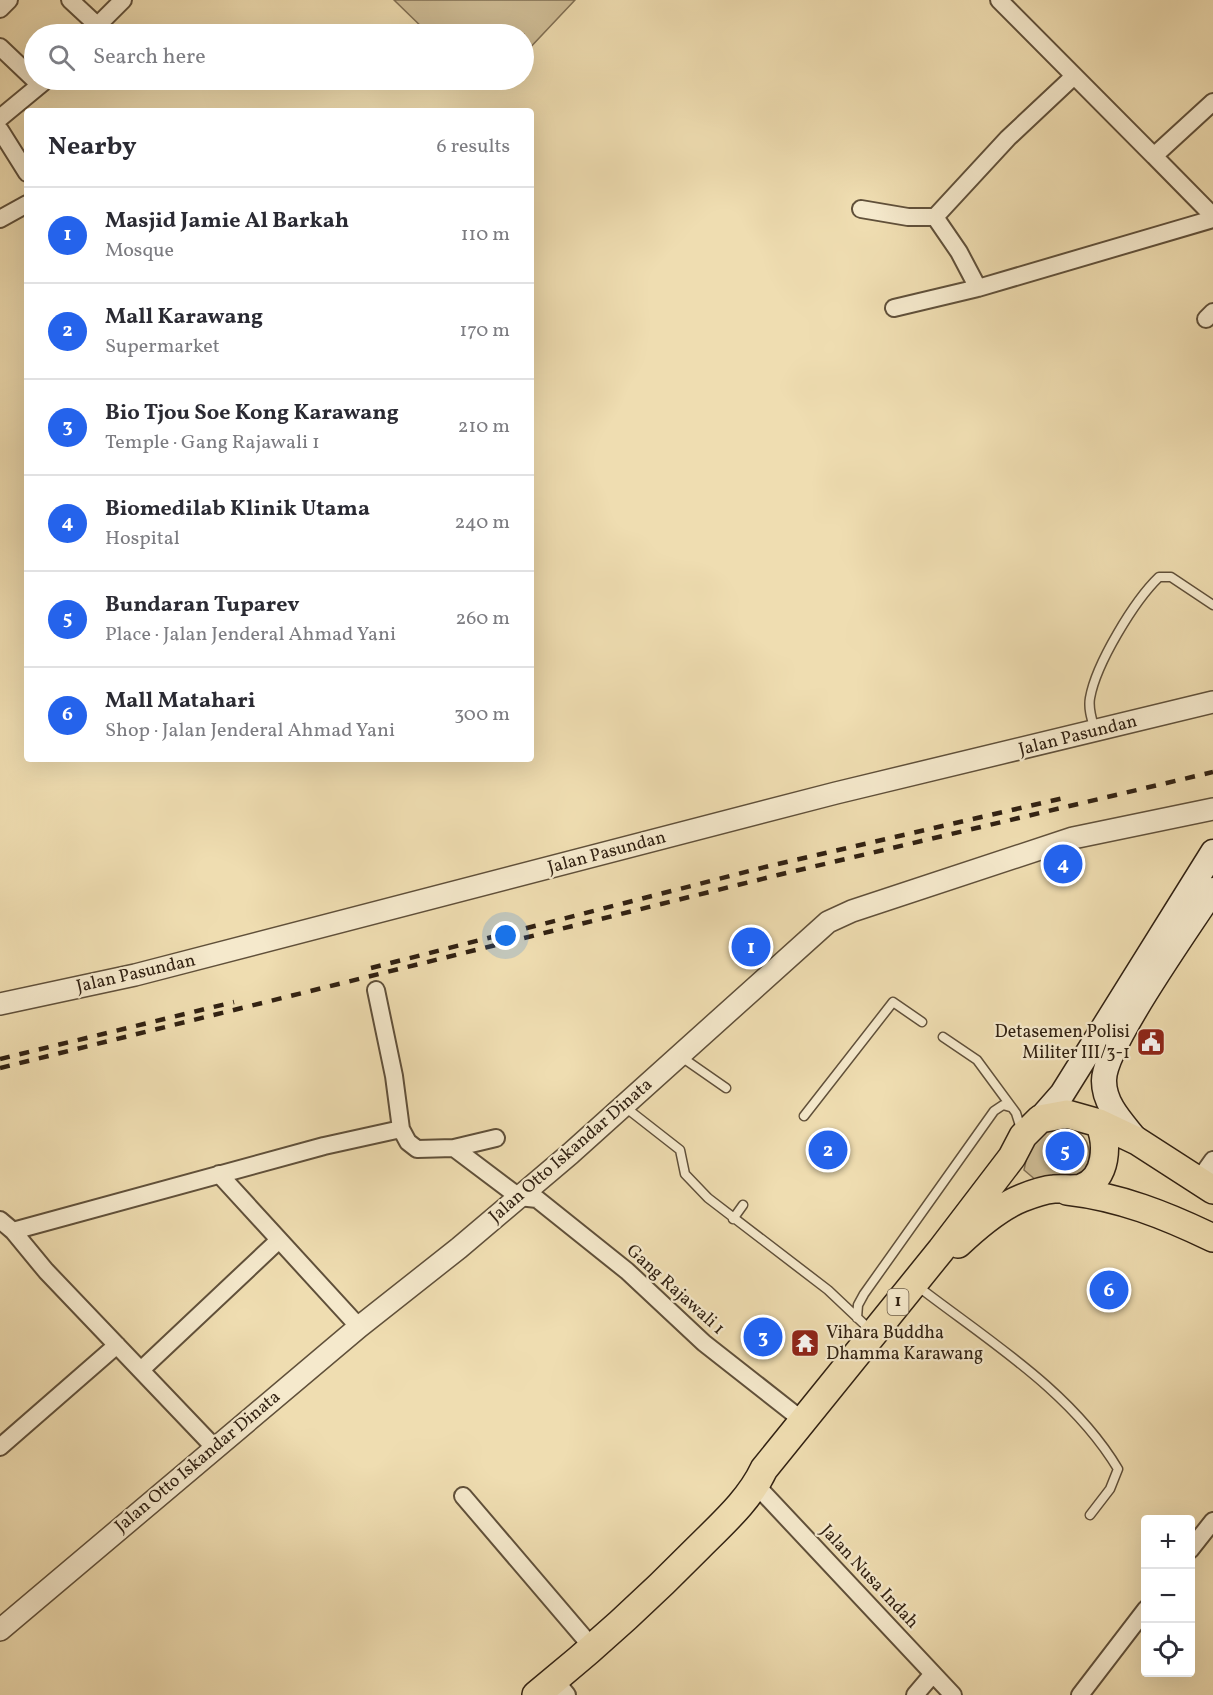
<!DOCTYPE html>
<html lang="en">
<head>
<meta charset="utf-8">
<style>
	:root { --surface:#fff; --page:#f2f2f3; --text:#2b2b33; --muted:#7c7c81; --line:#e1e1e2; --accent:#2563eb }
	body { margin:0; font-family:Vollkorn,serif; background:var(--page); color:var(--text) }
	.controls { position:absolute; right:18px; bottom:18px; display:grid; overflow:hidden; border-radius:6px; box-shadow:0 6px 24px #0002 }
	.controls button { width:54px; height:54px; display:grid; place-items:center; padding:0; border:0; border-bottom:2px solid var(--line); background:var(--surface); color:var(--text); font:30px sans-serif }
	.you { position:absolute; left:506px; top:936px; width:21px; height:21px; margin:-15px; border:4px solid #fff; border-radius:50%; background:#1a73e8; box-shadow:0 0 0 9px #1a73e833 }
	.badge { display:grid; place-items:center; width:39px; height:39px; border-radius:50%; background:var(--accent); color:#fff; font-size:20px; font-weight:700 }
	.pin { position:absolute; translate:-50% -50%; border:3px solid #fff; box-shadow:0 2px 6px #0006 }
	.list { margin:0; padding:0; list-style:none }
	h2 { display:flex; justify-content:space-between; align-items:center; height:78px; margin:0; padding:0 24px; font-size:26px }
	h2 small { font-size:20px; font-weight:400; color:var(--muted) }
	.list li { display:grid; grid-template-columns:39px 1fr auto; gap:18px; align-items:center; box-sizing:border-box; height:96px; padding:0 24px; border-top:2px solid var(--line) }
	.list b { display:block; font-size:22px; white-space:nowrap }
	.list p { margin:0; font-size:20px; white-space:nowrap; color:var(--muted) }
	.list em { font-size:20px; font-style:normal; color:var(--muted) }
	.icon { flex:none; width:33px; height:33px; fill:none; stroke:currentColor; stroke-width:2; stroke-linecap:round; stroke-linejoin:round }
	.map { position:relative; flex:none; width:1213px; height:1695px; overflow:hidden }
	.search { position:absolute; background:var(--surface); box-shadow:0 6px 24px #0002; left:24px; top:24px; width:510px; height:66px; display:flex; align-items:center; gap:15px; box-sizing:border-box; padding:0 21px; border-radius:33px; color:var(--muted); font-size:22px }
	.panel { position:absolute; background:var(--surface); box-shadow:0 6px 24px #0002; left:24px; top:108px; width:510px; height:654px; border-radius:6px }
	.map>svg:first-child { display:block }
	.green { fill:#cfbd96; stroke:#806f54; stroke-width:1.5 }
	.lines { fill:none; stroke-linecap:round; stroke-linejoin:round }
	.service-casing { stroke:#60503a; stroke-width:11 }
	.minor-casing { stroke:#60503a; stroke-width:20 }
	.tertiary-casing { stroke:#60503a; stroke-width:24 }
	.secondary-casing { stroke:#312112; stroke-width:27 }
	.primary-casing { stroke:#312112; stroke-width:30 }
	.service { stroke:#f5e9cc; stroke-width:8 }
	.minor { stroke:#f5e9cc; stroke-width:16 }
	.tertiary { stroke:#f5e9cc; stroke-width:21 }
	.secondary { stroke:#f5e9cc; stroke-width:24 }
	.primary { stroke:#efddb1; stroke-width:27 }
	.rail { stroke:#312112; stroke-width:4.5; stroke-dasharray:10 10; stroke-linecap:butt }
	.labels { text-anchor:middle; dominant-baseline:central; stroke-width:4.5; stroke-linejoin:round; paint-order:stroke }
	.shield { fill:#f5e9cc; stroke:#6c5d4a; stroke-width:1.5 }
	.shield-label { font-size:16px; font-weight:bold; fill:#312112 }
	.street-label { font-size:18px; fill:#312112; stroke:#f5e9cc }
	.poi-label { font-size:18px; fill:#312112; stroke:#f5e9cc; text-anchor:end }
</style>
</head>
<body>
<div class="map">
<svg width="1213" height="1695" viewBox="0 0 1213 1695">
	<rect width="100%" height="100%" fill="#efddb1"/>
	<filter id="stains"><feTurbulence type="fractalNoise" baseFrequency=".00333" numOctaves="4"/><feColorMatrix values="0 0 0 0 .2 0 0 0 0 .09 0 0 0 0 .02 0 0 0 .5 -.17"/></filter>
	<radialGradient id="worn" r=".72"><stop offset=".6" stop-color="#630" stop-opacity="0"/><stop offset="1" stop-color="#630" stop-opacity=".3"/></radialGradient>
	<path class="green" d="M394,0H575L524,54V34H429Z
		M1071,1127C1091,1138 1095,1157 1081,1175L1037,1181L1024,1170L1028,1151L1046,1130Z"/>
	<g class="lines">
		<g class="service-casing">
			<path id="service" d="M1095,730C1092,720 1088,709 1090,698C1096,664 1134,601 1159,577H1171L1213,605
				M943,1037L977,1060L1016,1113L1022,1132
				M680,1056L726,1088
				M625,1107L680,1150L685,1174L708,1198L828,1290L864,1324
				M804,1116L893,1002L922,1022
				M733,1219L743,1205
				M920,1288C989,1341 1072,1392 1118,1469L1110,1489L1090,1515
				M857,1318L858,1305L864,1294L994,1111L1003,1105L1010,1107"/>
		</g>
		<g class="minor-casing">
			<path id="minor" d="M70,0L98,26
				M999,0L1154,156
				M0,9L9,0
				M89,34L123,0
				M0,47L40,85
				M1213,102L1154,156L1213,216
				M0,118L46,80
				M0,130L27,173
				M861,209L908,217H935L1008,138L1073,77
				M935,217L959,252L978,288
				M0,219L27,204
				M894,308L978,288L1213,219
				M1206,319L1213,312
				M376,990L394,1076L401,1129L408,1142L417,1149L454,1148L519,1197L537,1199L627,1271L704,1343L802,1420
				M454,1148L496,1138
				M219,1174L359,1327
				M1198,1181L1213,1160
				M0,1220L13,1231L46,1271L215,1448
				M13,1231L324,1146L401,1129
				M142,1369L279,1240
				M0,1447L117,1345
				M756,1485L953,1695
				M463,1496L592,1647
				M1190,1550L1213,1521
				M555,1680L567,1695
				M915,1695L932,1675
				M1080,1695L1146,1609"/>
		</g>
		<g class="tertiary-casing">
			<path id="tertiary" d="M0,1004L135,975L836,793L1213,702
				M0,1630L359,1327L459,1248L570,1154L828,922L852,911L1073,838L1213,809"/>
		</g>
		<g class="secondary-casing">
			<path id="secondary" d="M1040,1119L1062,1094L1213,852
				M1137,1141C1123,1123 1104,1105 1104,1081C1103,1047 1191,925 1213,890"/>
		</g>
		<g class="primary-casing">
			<path id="primary" d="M1067,1191C1120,1197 1165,1215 1213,1238
				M958,1244C976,1227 999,1207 1022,1198C1032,1194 1043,1190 1054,1189C1062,1188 1073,1190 1081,1188C1108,1179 1108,1143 1099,1123
				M536,1695C593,1649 648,1599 700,1546C723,1523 750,1499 764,1469L941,1250L1012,1157L1023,1136L1040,1119L1067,1114L1099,1123L1137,1141L1213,1190"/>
		</g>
		<use href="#service" class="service"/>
		<use href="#minor" class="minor"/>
		<use href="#tertiary" class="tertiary"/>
		<use href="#secondary" class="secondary"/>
		<use href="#primary" class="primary"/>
		<path class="rail" d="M371,968L769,866L1064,798
			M0,1059L234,1002
			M0,1068L778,875L1213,772"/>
	</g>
	<defs>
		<g id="civic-square" transform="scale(1.5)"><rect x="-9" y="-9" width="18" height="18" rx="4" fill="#8f2418" stroke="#f5e9cc"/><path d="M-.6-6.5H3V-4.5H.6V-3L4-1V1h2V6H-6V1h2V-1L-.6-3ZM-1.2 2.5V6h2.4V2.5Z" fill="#fff"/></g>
		<g id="temple-square" transform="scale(1.5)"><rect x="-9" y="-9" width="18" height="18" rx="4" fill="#8f2418" stroke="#f5e9cc"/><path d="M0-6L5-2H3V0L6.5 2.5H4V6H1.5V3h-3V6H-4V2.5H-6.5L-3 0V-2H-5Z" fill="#fff"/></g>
	</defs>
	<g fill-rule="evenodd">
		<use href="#civic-square" x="1151" y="1042"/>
		<use href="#temple-square" x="805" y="1343"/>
	</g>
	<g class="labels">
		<rect class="shield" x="887.5" y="1289" width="21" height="26" rx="4.5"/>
		<g class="shield-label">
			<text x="898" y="1302">1</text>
		</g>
		<g class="street-label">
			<text transform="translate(1078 736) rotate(-14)">Jalan Pasundan</text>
			<text transform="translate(607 853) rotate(-15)">Jalan Pasundan</text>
			<text transform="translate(136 974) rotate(-13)">Jalan Pasundan</text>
			<text transform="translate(571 1151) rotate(-41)">Jalan Otto Iskandar Dinata</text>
			<text transform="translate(675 1290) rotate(42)">Gang Rajawali 1</text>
			<text transform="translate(198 1462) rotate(-40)">Jalan Otto Iskandar Dinata</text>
			<text transform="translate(869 1577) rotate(47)">Jalan Nusa Indah</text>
		</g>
		<g class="poi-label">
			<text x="1130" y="1032">Detasemen Polisi<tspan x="1130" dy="21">Militer III/3-1</tspan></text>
			<text x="826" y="1333" text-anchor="start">Vihara Buddha<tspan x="826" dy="21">Dhamma Karawang</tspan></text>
		</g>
	</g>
	<rect width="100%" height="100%" filter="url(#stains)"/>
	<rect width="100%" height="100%" fill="url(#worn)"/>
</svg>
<div class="controls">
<button>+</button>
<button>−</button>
<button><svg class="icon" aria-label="locate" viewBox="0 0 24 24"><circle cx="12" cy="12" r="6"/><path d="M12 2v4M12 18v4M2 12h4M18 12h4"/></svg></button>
</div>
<div class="you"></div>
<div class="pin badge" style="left:751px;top:947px">1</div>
<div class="pin badge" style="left:828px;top:1150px">2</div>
<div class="pin badge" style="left:763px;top:1337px">3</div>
<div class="pin badge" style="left:1063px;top:864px">4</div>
<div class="pin badge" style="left:1065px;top:1151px">5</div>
<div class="pin badge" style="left:1109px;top:1290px">6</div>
<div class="search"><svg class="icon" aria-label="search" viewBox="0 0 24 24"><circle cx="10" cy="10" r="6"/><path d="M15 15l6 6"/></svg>Search here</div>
<section class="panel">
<h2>Nearby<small>6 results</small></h2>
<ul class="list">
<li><span class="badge">1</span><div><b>Masjid Jamie Al Barkah</b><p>Mosque</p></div><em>110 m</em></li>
<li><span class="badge">2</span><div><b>Mall Karawang</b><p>Supermarket</p></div><em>170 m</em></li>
<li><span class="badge">3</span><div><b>Bio Tjou Soe Kong Karawang</b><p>Temple · Gang Rajawali 1</p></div><em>210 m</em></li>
<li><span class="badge">4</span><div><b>Biomedilab Klinik Utama</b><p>Hospital</p></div><em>240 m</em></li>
<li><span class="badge">5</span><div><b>Bundaran Tuparev</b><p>Place · Jalan Jenderal Ahmad Yani</p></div><em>260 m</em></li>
<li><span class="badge">6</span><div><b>Mall Matahari</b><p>Shop · Jalan Jenderal Ahmad Yani</p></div><em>300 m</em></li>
</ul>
</section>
</div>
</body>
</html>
